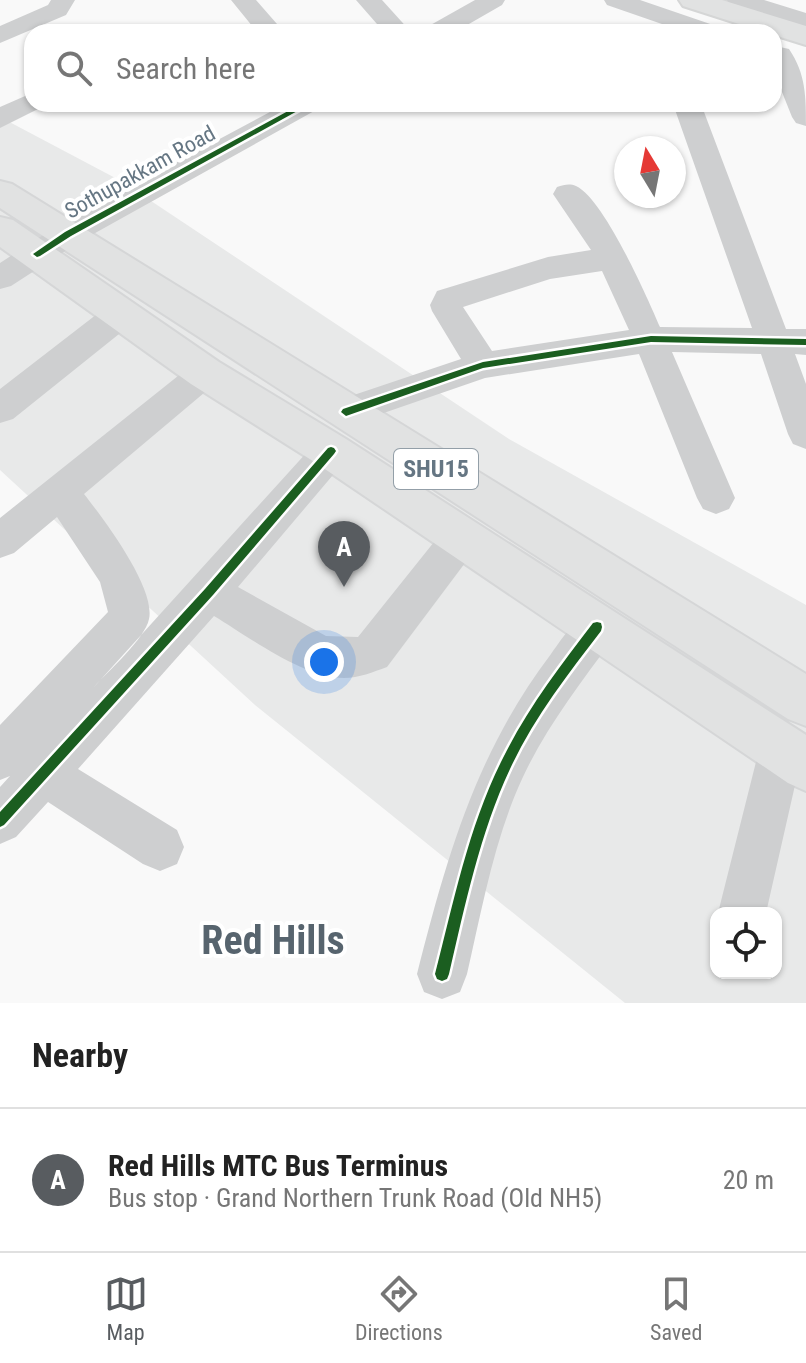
<!DOCTYPE html>
<html lang="en">
<head>
<meta charset="utf-8">
<style>
	:root { --surface:#fff; --page:#f2f2f2; --text:#222; --muted:#767676; --line:#e0e0e0; --accent:#585c60 }
	body { margin:0; font-family:"Roboto Condensed",sans-serif; background:var(--page); color:var(--text) }
	.controls { position:absolute; right:24px; bottom:24px; display:grid; overflow:hidden; border-radius:16px; box-shadow:0 2px 6px #0004 }
	.controls button { width:72px; height:72px; display:grid; place-items:center; padding:0; border:0; border-bottom:2px solid var(--line); background:var(--surface); color:var(--text); font:40px sans-serif }
	.compass { position:absolute; left:614px; top:136px; width:72px; height:72px; border-radius:50%; background:var(--surface); box-shadow:0 2px 6px #0004; rotate:350deg }
	.you { position:absolute; left:324px; top:662px; width:28px; height:28px; margin:-20px; border:6px solid #fff; border-radius:50%; background:#1a73e8; box-shadow:0 0 0 12px #1a73e833 }
	.badge { display:grid; place-items:center; width:52px; height:52px; border-radius:50%; background:var(--accent); color:#fff; font-size:26px; font-weight:700 }
	.pin { position:absolute; translate:-50% -66px; filter:drop-shadow(0 2px 4px #0008) }
	.pin::after { content:''; position:absolute; top:42px; width:28px; height:24px; background:inherit; clip-path:polygon(0 0,100% 0,50% 100%) }
	.list { margin:0; padding:0; list-style:none }
	h2 { display:flex; justify-content:space-between; align-items:center; height:104px; margin:0; padding:0 32px; font-size:34px }
	h2 small { font-size:26px; font-weight:400; color:var(--muted) }
	.list li { display:grid; grid-template-columns:52px 1fr auto; gap:24px; align-items:center; box-sizing:border-box; height:144px; padding:0 32px; border-top:2px solid var(--line) }
	.list b { display:block; font-size:30px; white-space:nowrap }
	.list p { margin:0; font-size:26px; white-space:nowrap; color:var(--muted) }
	.list em { font-size:26px; font-style:normal; color:var(--muted) }
	.icon { flex:none; width:44px; height:44px; fill:none; stroke:currentColor; stroke-width:2; stroke-linecap:round; stroke-linejoin:round }
	.map { position:relative; flex:none; width:806px; height:1003px; overflow:hidden }
	.search { position:absolute; background:var(--surface); box-shadow:0 2px 6px #0004; left:24px; right:24px; top:24px; height:88px; display:flex; align-items:center; gap:20px; box-sizing:border-box; padding:0 28px; border-radius:24px; color:var(--muted); font-size:30px }
	.sheet { height:248px; background:var(--surface) }
	nav { display:flex; justify-content:space-around; align-items:center; box-sizing:border-box; height:112px; border-top:2px solid var(--line); background:var(--surface); font-size:22px; color:var(--muted) }
	nav a { display:grid; justify-items:center; gap:4px }
	nav .on { color:var(--accent) }
	.map>svg:first-child { display:block }
	.built { fill:#e8e9e9; fill-rule:evenodd }
	.lines { fill:none; stroke-linecap:round; stroke-linejoin:round }
	.major-casing { stroke:#d5d6d7; stroke-width:4 }
	.highway-casing { stroke:#d5d6d6; stroke-width:4 }
	.minor { fill:#cecfd0; fill-rule:evenodd }
	.major { fill:#e1e2e2; fill-rule:evenodd }
	.highway { fill:#e1e2e2; fill-rule:evenodd }
	.cycleway-casing { stroke:#fff; stroke-width:5 }
	.cycleway { fill:#1b5e20; fill-rule:evenodd }
	.labels { text-anchor:middle; dominant-baseline:central; stroke-width:8; stroke-linejoin:round; paint-order:stroke }
	.far-street-label { font-size:22px; fill:#657683; stroke:#fff }
	.shield { fill:#fff; stroke:#939fa8; stroke-width:2 }
	.shield-label { font-size:24px; font-weight:bold; fill:#657683 }
	.near-district-label { font-size:40px; font-weight:bold; fill:#57646e; stroke:#fff }
</style>
</head>
<body>
<div class="map">
<svg width="806" height="1003" viewBox="0 0 806 1003">
	<rect width="100%" height="100%" fill="#f9f9f9"/>
	<path class="built" d="M0,117L121,181L509,439L806,605V1003H625L255,705L0,470ZM716,913H776V973H716Z"/>
	<g class="lines">
		<g class="major-casing">
			<path id="major" d="M0,181L12,184L806,674V726L788,719L0,208Z
				M0,217L13,220L219,362L346,439L806,735V791L788,783L316,463L191,384L0,247Z"/>
		</g>
		<g class="highway-casing">
			<path id="highway" d="M679,0H722L806,26V45L774,35V32H764L683,6Z"/>
		</g>
		<path class="minor" d="M51,0H75L66,15L0,43V26L48,5Z
			M231,0H256L284,32H257Z
			M356,0H382L411,32H384Z
			M475,0H505L502,5L455,32H423L427,27Z
			M604,0H640L719,27L723,32H685L607,5Z
			M727,0H764L806,13V29L730,5Z
			M780,47L789,49C806,74 806,97 806,126L796,123L792,117L774,72V49Z
			M32,93V104H44L42,107L0,128V107Z
			M285,104H320L316,110L79,242L11,286L0,289V263L57,226Z
			M673,104H701L786,329H806V355L795,354L806,384V449L793,444L788,434L761,354L672,352L735,498L729,509L716,514L703,509L697,498L639,354L485,378L346,426L333,422L328,412L333,402L461,359L432,311L430,305L437,291L548,257L591,250L553,194L557,187C564,185 569,183 576,186C604,199 647,297 660,327L752,328ZM602,271L629,330L492,351L463,307L550,279Z
			M122,301L134,304L138,313L134,322L13,419L0,423V389L110,304Z
			M205,360L217,364L222,373L217,382L84,494C103,518 156,588 149,619C145,639 108,671 94,687L318,440L331,436L344,440L349,451L344,462L238,587L326,636L358,637L446,527L460,522L474,527L480,539L474,551L387,667C373,672 359,678 344,678C303,678 249,637 214,616L78,769L177,830L184,847L177,864L160,871L143,864L48,802L16,837L0,844V787L10,776L0,780V725L108,612L100,582L57,517L14,553L0,558V518L193,364Z
			M597,608L612,614L618,627L612,640C579,685 545,729 522,779C494,840 482,909 467,974L460,992L442,999L424,992L417,974C447,856 476,753 551,654C564,636 576,616 597,608Z
			M781,728L797,734L803,750L766,913H718L759,750L765,734Z"/>
		<use href="#major" class="major"/>
		<use href="#highway" class="highway"/>
		<g class="cycleway-casing">
			<path id="cycleway" d="M301,104H310L71,236L40,256L37,257L33,254L65,232Z
				M651,336L806,339V345L651,342L483,368L346,416L341,412L343,409L483,362Z
				M331,447L334,448L336,451L334,454L213,595L4,825L0,827V812L205,589L328,448Z
				M597,622L601,623L602,627L601,631C568,674 533,719 510,769C480,833 465,905 449,974L447,979L442,981L437,979L435,974C454,901 469,824 504,756C528,708 560,666 593,623Z"/>
		</g>
		<use href="#cycleway" class="cycleway"/>
	</g>
	<g class="labels">
		<g class="far-street-label">
			<text transform="translate(140 172) rotate(-29)">Sothupakkam Road</text>
		</g>
		<rect class="shield" x="394" y="449" width="84" height="40" rx="6"/>
		<g class="shield-label">
			<text x="436" y="469">SHU15</text>
		</g>
		<g class="near-district-label">
			<text x="273" y="940">Red Hills</text>
		</g>
	</g>
</svg>
<div class="controls">
<button><svg class="icon" aria-label="locate" viewBox="0 0 24 24"><circle cx="12" cy="12" r="6"/><path d="M12 2v4M12 18v4M2 12h4M18 12h4"/></svg></button>
</div>
<svg class="compass" viewBox="-18 -18 36 36"><path d="M0-13l5 13h-10z" fill="#e53935"/><path d="M0 13l5-13h-10z" fill="#767676"/></svg>
<div class="you"></div>
<div class="pin badge" style="left:344px;top:587px">A</div>
<div class="search"><svg class="icon" aria-label="search" viewBox="0 0 24 24"><circle cx="10" cy="10" r="6"/><path d="M15 15l6 6"/></svg>Search here</div>
</div>
<section class="sheet">
<h2>Nearby<small></small></h2>
<ul class="list">
<li><span class="badge">A</span><div><b>Red Hills MTC Bus Terminus</b><p>Bus stop · Grand Northern Trunk Road (Old NH5)</p></div><em>20 m</em></li>
</ul>
</section>
<nav>
<a class="on"><svg class="icon" aria-label="map" viewBox="0 0 24 24"><path d="M3 6l6-2 6 2 6-2v14l-6 2-6-2-6 2zM9 4v14M15 6v14"/></svg>Map</a>
<a><svg class="icon" aria-label="directions" viewBox="0 0 24 24"><path d="M12 3l9 9-9 9-9-9zM9 14v-3h6M13 9l2 2-2 2"/></svg>Directions</a>
<a><svg class="icon" aria-label="saved" viewBox="0 0 24 24"><path d="M7 4h10v16l-5-4-5 4z"/></svg>Saved</a>
</nav>
</body>
</html>
